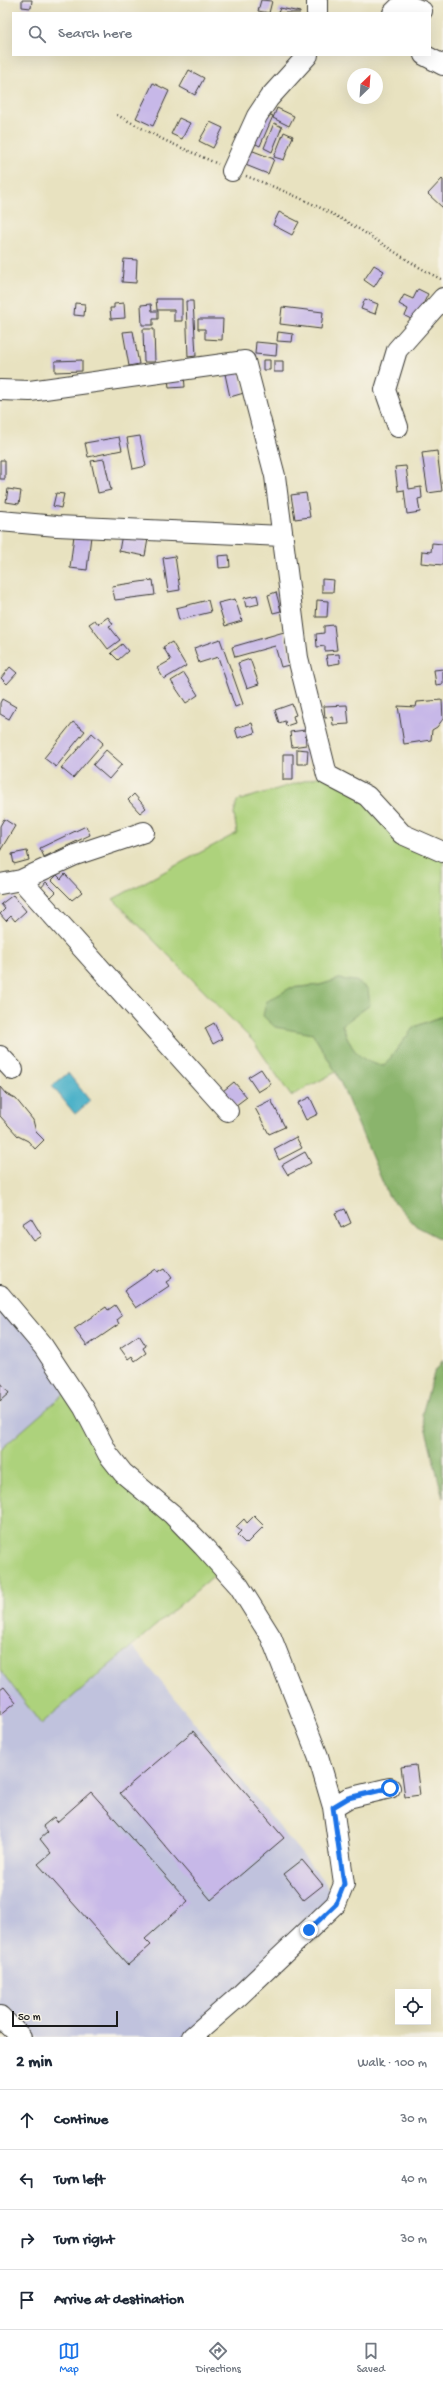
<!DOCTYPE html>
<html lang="en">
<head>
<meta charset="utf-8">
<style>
	:root { --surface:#fff; --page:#f2f2f3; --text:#1f2937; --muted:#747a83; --line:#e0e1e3; --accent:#1a73e8 }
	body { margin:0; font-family:"Gochi Hand",sans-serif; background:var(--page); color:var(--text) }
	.controls { position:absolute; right:12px; bottom:12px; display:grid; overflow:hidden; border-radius:0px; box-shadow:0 4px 16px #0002 }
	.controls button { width:36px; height:36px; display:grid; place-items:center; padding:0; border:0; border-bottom:1px solid var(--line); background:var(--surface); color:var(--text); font:20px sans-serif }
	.compass { position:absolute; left:347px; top:68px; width:36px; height:36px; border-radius:50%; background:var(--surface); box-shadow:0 4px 16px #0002; rotate:25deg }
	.scale { position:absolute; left:12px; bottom:10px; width:106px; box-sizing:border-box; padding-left:4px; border:2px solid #1c1c1c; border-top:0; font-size:11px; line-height:14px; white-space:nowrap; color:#1c1c1c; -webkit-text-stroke:3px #f7f3e8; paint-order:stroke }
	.stop { position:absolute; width:12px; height:12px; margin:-9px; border:3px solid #1a73e8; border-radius:50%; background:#fff }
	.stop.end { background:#1a73e8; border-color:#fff; box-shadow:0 1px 4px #0008 }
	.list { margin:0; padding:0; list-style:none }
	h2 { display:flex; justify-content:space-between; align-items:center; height:52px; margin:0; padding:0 16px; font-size:17px }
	h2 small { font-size:13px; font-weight:400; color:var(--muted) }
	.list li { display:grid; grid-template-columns:26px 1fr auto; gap:12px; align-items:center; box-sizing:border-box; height:60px; padding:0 16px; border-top:1px solid var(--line) }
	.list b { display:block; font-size:15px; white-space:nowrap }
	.list em { font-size:13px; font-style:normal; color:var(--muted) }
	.icon { flex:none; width:22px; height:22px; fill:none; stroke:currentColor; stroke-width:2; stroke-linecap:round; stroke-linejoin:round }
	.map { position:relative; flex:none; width:443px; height:2037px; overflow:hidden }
	.search { position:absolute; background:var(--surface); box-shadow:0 4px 16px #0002; left:12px; right:12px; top:12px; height:44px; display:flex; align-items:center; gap:10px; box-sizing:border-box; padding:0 14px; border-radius:0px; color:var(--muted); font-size:15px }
	.sheet { height:292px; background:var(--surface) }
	nav { display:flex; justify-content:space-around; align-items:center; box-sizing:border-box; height:56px; border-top:1px solid var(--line); background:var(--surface); font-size:11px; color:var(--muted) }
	nav a { display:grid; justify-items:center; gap:2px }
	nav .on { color:var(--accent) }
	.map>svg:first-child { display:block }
	.industrial { fill:#c0c2dd }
	.green { fill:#add27c; stroke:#64774c }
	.forest { fill:#8ab46c; stroke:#536844 }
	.water { fill:#49b0c8; stroke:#326672 }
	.building { fill:#c7b8e8 }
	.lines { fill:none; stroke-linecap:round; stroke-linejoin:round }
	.minor-casing { stroke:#3b3a35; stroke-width:22 }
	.path { stroke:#3b3a35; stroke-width:2.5; stroke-dasharray:1 3; stroke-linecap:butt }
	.minor { stroke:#fff; stroke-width:20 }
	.route { stroke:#1a73e8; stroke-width:5 }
</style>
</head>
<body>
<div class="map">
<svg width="443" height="2037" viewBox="0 0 443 2037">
	<rect width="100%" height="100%" fill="#f7f3e8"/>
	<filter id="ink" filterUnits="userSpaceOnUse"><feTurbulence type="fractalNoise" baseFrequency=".025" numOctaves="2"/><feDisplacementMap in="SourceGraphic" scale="8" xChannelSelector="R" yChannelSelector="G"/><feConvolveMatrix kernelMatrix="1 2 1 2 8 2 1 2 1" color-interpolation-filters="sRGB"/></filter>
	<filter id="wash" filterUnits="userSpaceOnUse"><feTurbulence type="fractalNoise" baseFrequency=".012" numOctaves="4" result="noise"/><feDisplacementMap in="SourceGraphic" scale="16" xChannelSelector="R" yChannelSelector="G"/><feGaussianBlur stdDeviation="0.9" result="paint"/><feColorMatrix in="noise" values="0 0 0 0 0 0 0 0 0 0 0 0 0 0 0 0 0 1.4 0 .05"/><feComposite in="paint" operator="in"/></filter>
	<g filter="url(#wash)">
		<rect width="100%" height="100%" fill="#e8e2c0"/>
		<path class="industrial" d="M0,1294L72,1387L0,1450Z
			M131,1645L336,1896L189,2037H15L0,2021V1670L41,1724Z"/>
		<path class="green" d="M334,772L405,830L443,847V1016L414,1027L384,1066C356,1061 352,1050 342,1024L370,1005L340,979L320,985L290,988L295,1030L313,1034L336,1072L291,1096L254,1042L113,899L237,833L234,814L237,801Z
			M72,1387L111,1455L224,1567L41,1724L0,1670V1450Z"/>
		<path class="forest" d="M339,979L356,981L368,989L370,1005L342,1025C351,1048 358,1062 384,1066L414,1027L443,1016V1240L416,1226L388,1195L336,1072L313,1034L275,1027L263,1016L266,1002L290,988L320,985Z
			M443,1360V1498L422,1414L434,1373Z"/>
		<path class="water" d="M68,1073L90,1101L75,1114L52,1086Z"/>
		<g id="blocks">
			<path class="building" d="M22,0H32L31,8L22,7Z
				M261,0L272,1L269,13L258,11Z
				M280,8L300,12V13H278Z
				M189,70L204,78L195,95L180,87Z
				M153,83L169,91L153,126L136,118Z
				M277,108L294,116L289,126L273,118Z
				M264,112L273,116L260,146L252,142Z
				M179,118L190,123L182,139L171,134Z
				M210,122L223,128L213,148L199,141Z
				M274,123L282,127L272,152L264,148Z
				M284,132L293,136L284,160L274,157Z
				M248,149L274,159L268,174L243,164Z
				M442,179L443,180V208L428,194Z
				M279,212L299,222L292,235L273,225Z
				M124,259L137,260L136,283L122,282Z
				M374,265L384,271L374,287L364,280Z
				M418,289L428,294L415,321L405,316L408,309L399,304L404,295L413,299Z
				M156,299H182V321H174V310H157Z
				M365,299L378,304L375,314L361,309Z
				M186,301H193L196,356L188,357Z
				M75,303L85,304L84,316L74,315Z
				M124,303L125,318L111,319L110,308H114V304Z
				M151,304L152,311H158V319H153V325H142L141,305Z
				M282,307L323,312L321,329L280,324Z
				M198,319H223L222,340L205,339V329H198Z
				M143,329H154L155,362H144Z
				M133,331L139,364L129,366L123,332Z
				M278,332L293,334L292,342L277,341Z
				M256,342L277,344L276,356L255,354Z
				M82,360V371L55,372V361Z
				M263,360H270V370H263Z
				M274,361H283V372H274Z
				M239,370L244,393L230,397L225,374Z
				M184,375L185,387L169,388L168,377Z
				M140,436L146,466L133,469L127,438Z
				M119,437L122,450L88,457L85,443Z
				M437,451L442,491L428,493L422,453Z
				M104,459L111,490L98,493L91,461Z
				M0,460H5V479H0Z
				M406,466L409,489L421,487L422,498L418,499L420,512L407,514L404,490L398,491L395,467Z
				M8,489L21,491L19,504L6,502Z
				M56,493L64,494L61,508L53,506Z
				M306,493L310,517L295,519L291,495Z
				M122,534L148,539L145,556L119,551Z
				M74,535L91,536L87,570L70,568Z
				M432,543L443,544V565L421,563L422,551L431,552Z
				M229,555L230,567L219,568L218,556Z
				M175,556L180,590L168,592L163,558Z
				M322,579L334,580L333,592H322Z
				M153,580L155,595L115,600L112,586Z
				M276,592L281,611L273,613L268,595Z
				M257,595L259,604L246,607L244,598Z
				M235,599L242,621L225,626L218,603Z
				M208,600L211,612L179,620L176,608Z
				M317,600L328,601L327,617H316Z
				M108,617L113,624L109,626L120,640L108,649L89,624L95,620L98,624Z
				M334,625L337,650L325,651V646L317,647L316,634L324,633V626Z
				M284,632L293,664L281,667L275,646L235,657L232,647Z
				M220,639L243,704L235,707L218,657L199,663L194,648Z
				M172,642L186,666L164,679L157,668L171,660L163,647Z
				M122,644L128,651L118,660L111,653Z
				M339,654L340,663L328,665L326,655Z
				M250,659L259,684L247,688L238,663Z
				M10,667L17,673L7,684L1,678Z
				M443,669V684L436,685L434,670Z
				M184,673L198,695L186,703L171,681Z
				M2,699L16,707L9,719L0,714V703Z
				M442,700L443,719L437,727L432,730L431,740L404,744L398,706L416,707L417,702Z
				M292,704L296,715L293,716L295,723L286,726L285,721L279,723L275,710Z
				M347,705L349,724L333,725L332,717L325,718L324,706Z
				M73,722L85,731L56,767L44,758Z
				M252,723L255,733L238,738L235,728Z
				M305,730L306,745L292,747L290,732Z
				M92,733L103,743L73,778L61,768Z
				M297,749L308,750L307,764H297Z
				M106,750L122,764L109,779L93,765Z
				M283,754H293V780H283Z
				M134,794L146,808L140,813L128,800Z
				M4,819L15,826L0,851V826Z
				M86,826L90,835L44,857L40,848Z
				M27,851L29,860L14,864L12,854Z
				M65,874L82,892L72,900L52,880L57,875L61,879Z
				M46,882L56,892L51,897L41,888Z
				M13,895L26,911L15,921L11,916L6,921L0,914L5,909L1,904Z
				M214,1023L222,1039L213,1044L205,1028Z
				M261,1069L271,1084L258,1092L248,1077Z
				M234,1082L247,1097L235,1106L223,1091Z
				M0,1087L6,1094L16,1099L33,1120L36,1132L44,1140L35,1149L28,1141L18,1136L0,1116Z
				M310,1097L318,1114L306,1120L298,1103Z
				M271,1100L285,1127L269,1134L255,1108Z
				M296,1137L302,1148L279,1160L274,1149Z
				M305,1152L311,1163L288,1175L282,1165Z
				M345,1209L351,1223L341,1228L335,1213Z
				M31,1218L42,1236L34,1241L22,1224Z
				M165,1268L172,1278L166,1282L169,1286L136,1308L124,1291L156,1269L158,1272Z
				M115,1305L122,1316L117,1320L119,1324L87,1346L74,1329L106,1307L108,1310Z
				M139,1335L146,1346L143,1348L146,1353L135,1361L132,1356L128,1359L120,1348Z
				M1,1383L9,1393L0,1401V1384Z
				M254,1516L264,1526L246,1544L237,1535L241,1531L236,1527L244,1519L247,1523Z
				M4,1687L16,1702L0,1715V1690Z
				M193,1731L284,1838L211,1900L120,1793Z
				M416,1765L420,1795L405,1797L401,1767Z
				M91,1792L188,1901L145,1939L151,1945L128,1965L38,1864L51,1853L40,1839L48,1832L43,1826L54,1817L57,1822Z
				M302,1860L323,1885L304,1900L284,1874Z"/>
		</g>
	</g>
	<g filter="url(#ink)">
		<use href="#blocks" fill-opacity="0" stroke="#3b3a35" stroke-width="1"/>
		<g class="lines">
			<g class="minor-casing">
				<path id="minor" d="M317,0V13
					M393,13L401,5L409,6L422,11
					M424,55L443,65
					M232,171L257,116L269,98L308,55
					M0,390L30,391L245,361L275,476L298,658L327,775L367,796L402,834L443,852
					M398,427L385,390L397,350L443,298
					M0,521L57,526L283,536
					M21,880L75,855L144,832
					M0,884L21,880L228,1111
					M0,1056L13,1070
					M0,1295L43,1346L84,1408L108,1454L123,1473L172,1514L203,1546L239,1586L271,1637L318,1756L333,1807L344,1884L336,1904L238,1997L192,2037
					M333,1807L348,1798L390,1788
					M0,2016L21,2037"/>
			</g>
			<path class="path" d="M117,115L164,140L218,164
				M246,176C283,190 318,205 352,225C383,243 410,264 443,280"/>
			<use href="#minor" class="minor"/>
		</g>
	</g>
	<g class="lines" filter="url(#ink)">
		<path class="route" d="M309,1930L336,1904L344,1884L333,1807L348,1798L390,1788"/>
	</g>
</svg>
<div class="controls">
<button><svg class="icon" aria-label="locate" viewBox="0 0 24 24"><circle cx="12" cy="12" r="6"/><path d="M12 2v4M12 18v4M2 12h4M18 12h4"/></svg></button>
</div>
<svg class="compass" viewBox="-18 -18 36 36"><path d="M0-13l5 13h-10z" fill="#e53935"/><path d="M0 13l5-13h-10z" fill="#747a83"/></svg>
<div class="scale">50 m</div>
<div class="stop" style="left:390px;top:1788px"></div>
<div class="stop end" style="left:309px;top:1930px"></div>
<div class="search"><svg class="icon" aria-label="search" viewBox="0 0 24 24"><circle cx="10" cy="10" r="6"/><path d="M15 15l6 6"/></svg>Search here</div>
</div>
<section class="sheet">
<h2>2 min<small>Walk · 100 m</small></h2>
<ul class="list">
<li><svg class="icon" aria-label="ahead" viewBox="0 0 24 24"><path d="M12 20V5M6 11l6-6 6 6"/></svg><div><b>Continue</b></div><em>30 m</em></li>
<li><svg class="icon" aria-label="left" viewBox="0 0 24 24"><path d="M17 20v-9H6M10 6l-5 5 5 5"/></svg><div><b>Turn left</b></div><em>40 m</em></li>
<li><svg class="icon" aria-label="right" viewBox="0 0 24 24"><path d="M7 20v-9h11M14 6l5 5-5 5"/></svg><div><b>Turn right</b></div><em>30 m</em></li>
<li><svg class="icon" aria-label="arrive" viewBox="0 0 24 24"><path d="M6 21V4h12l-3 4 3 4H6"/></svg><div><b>Arrive at destination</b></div></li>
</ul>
</section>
<nav>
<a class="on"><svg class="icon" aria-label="map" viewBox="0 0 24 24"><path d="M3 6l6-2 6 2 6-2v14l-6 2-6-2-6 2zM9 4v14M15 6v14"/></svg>Map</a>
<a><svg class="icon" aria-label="directions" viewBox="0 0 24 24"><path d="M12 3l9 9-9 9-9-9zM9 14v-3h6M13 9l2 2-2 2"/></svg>Directions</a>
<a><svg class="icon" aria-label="saved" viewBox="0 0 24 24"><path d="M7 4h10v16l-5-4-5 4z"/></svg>Saved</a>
</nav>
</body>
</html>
